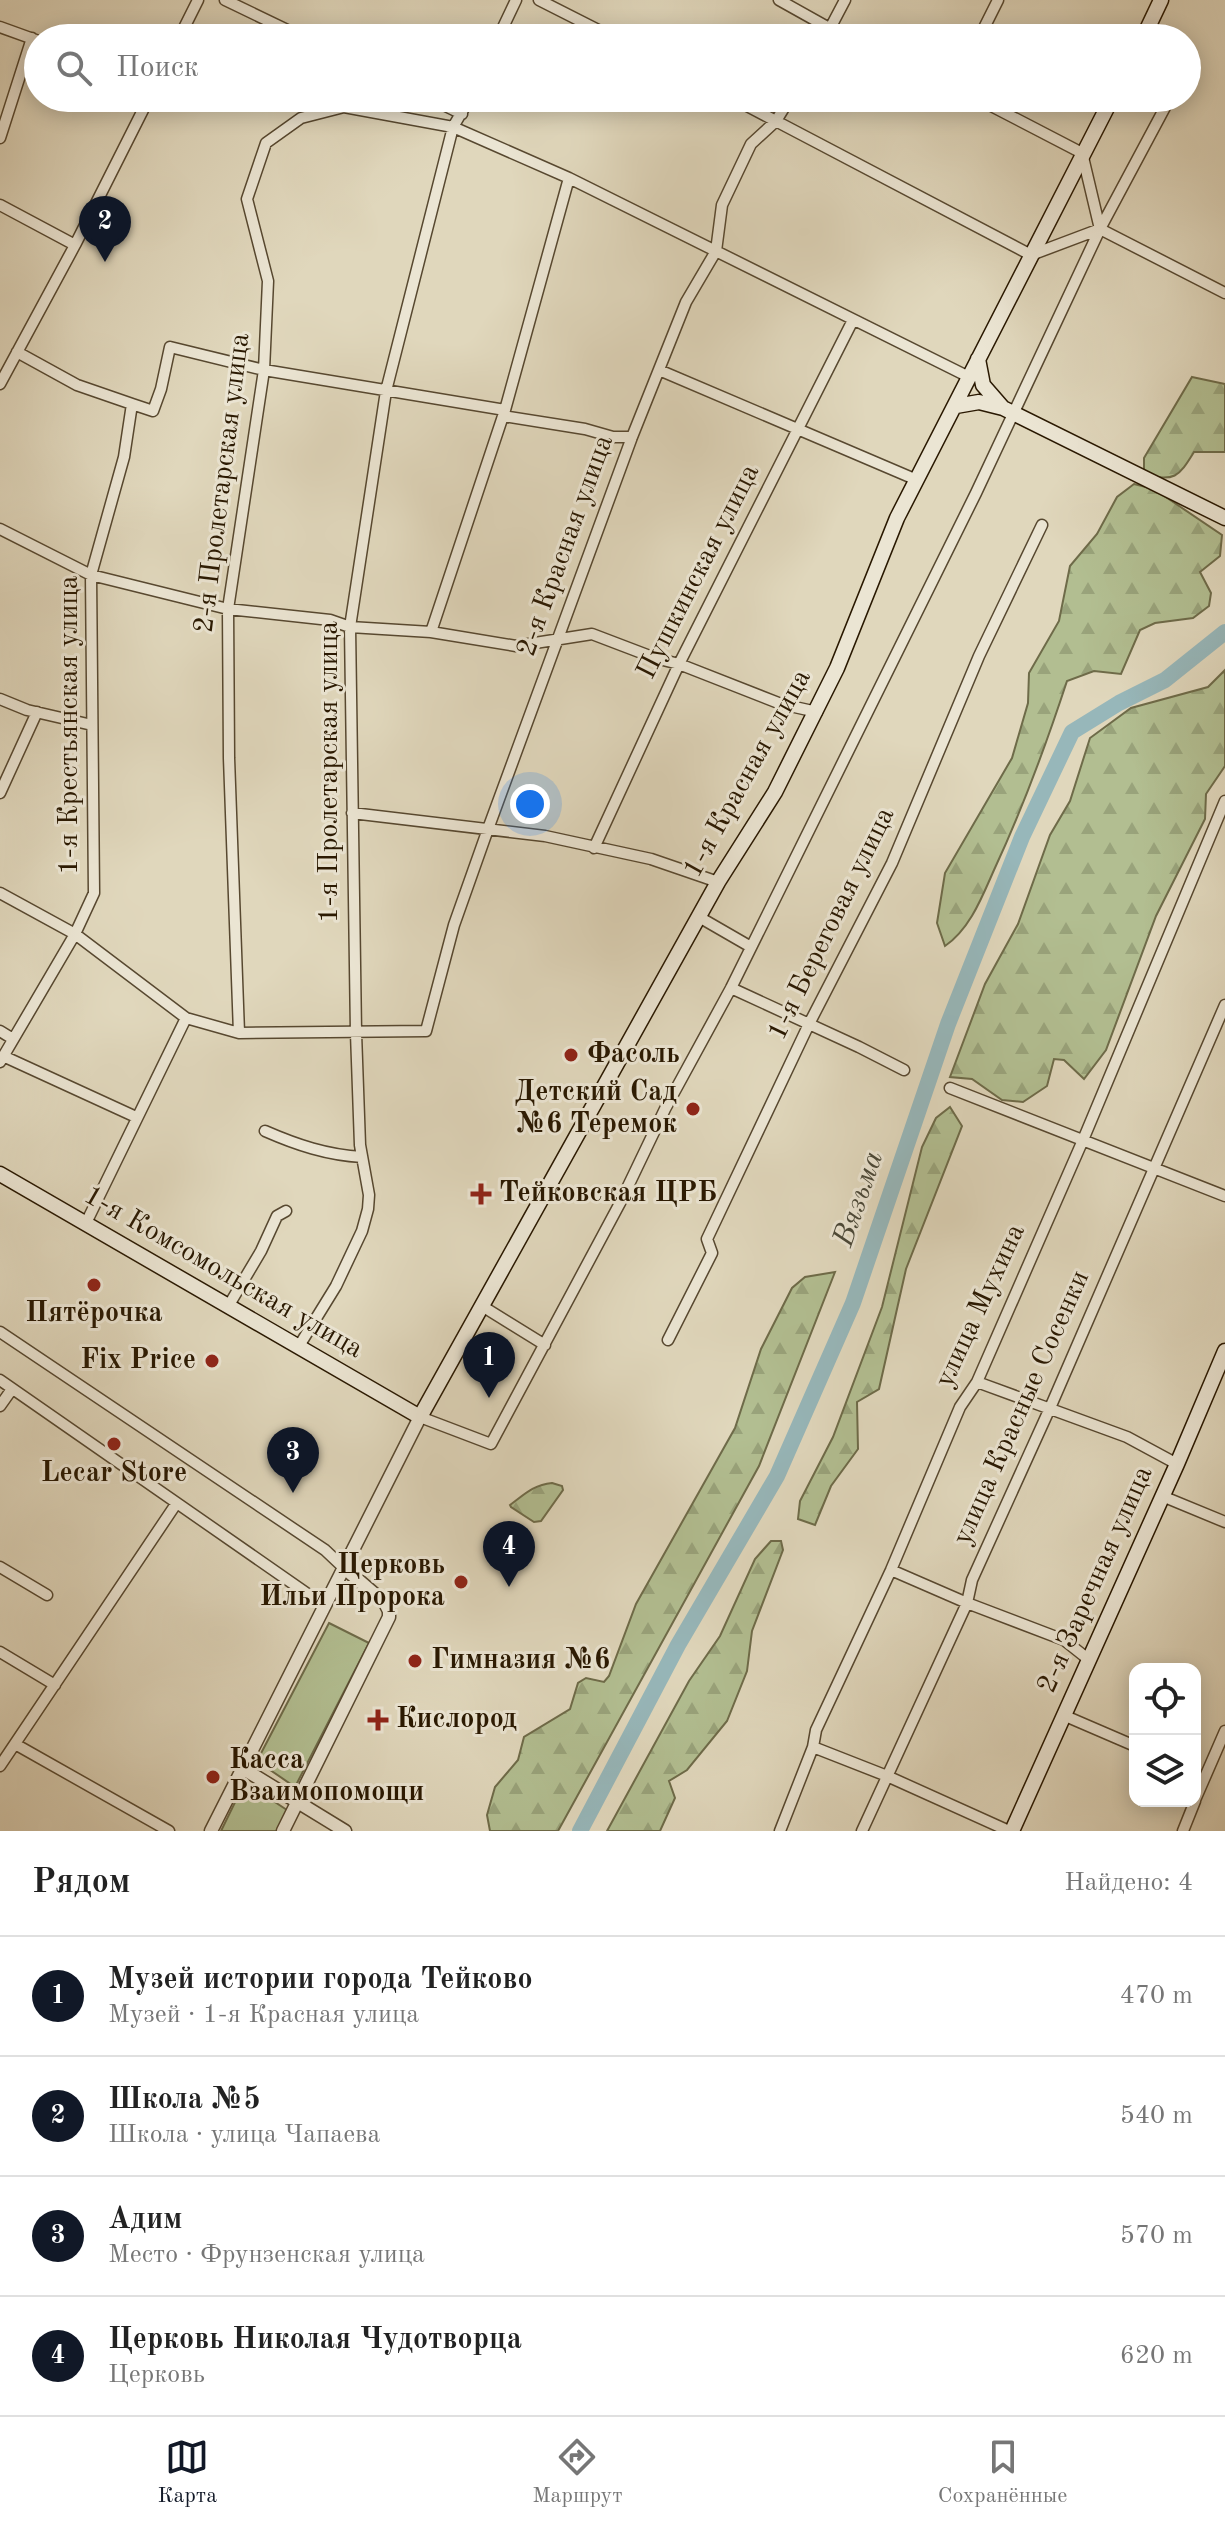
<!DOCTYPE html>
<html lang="ru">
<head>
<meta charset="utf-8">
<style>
	:root { --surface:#fff; --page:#f2f2f2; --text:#222; --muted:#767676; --line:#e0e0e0; --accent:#111827 }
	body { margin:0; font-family:"Old Standard TT",serif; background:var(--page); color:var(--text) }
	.controls { position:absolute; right:24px; bottom:24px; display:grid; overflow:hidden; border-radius:16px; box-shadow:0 4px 20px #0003 }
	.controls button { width:72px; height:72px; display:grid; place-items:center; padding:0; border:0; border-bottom:2px solid var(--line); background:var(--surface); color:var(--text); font:40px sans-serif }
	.you { position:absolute; left:530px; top:804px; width:28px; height:28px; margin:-20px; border:6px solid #fff; border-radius:50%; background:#1a73e8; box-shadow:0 0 0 12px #1a73e833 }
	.badge { display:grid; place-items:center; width:52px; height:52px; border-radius:50%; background:var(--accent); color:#fff; font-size:26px; font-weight:700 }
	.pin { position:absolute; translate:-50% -66px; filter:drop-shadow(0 2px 4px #0008) }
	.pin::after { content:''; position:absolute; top:42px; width:28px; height:24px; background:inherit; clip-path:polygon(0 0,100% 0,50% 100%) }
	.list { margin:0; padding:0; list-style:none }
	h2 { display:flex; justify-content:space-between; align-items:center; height:104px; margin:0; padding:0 32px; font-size:34px }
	h2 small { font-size:26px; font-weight:400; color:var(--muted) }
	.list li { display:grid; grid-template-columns:52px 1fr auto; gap:24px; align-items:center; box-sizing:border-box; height:120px; padding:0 32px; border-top:2px solid var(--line) }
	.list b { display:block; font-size:30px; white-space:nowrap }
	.list p { margin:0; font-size:26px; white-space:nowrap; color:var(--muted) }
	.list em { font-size:26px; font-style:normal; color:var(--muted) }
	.icon { flex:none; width:44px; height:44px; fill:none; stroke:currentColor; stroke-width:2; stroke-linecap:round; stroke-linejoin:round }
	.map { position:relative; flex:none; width:1225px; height:1831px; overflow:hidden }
	.search { position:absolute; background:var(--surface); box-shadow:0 4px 20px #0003; left:24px; right:24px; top:24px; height:88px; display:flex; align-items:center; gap:20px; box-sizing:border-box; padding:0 28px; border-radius:44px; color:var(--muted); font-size:30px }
	.sheet { height:584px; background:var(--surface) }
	nav { display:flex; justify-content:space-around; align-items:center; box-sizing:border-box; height:112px; border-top:2px solid var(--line); background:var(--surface); font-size:22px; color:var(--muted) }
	nav a { display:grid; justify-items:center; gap:4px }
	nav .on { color:var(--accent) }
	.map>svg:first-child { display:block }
	.green { fill:#b2be91; stroke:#6e6b49; stroke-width:2 }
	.forest { fill:url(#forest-firs); stroke:#6e6b49; stroke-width:2 }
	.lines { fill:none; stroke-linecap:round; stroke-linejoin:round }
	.river { stroke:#97b7ba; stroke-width:16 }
	.minor-casing { stroke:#574830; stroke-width:13 }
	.tertiary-casing { stroke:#574830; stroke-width:15 }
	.secondary-casing { stroke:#291801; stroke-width:17 }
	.minor { stroke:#ebe5d3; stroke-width:10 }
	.tertiary { stroke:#ebe5d3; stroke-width:12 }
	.secondary { stroke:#ebe5d3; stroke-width:14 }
	.poi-dot { fill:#8f2418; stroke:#ebe5d3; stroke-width:3 }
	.labels { text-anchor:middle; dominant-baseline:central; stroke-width:6; stroke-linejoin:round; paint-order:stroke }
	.street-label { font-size:28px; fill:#291801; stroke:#ebe5d3 }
	.poi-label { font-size:28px; font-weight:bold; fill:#291801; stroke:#ebe5d3; text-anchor:start }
	.water-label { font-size:30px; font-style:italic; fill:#4a4838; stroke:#ebe5d3 }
</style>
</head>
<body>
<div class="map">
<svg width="1225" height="1831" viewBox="0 0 1225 1831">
	<defs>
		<pattern id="forest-firs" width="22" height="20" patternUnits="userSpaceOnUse" patternTransform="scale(2)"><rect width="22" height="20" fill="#b2be91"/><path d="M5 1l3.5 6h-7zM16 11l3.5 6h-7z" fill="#99a37b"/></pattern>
	</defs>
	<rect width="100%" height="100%" fill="#e0d7bc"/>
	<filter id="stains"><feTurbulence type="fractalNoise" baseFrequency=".0025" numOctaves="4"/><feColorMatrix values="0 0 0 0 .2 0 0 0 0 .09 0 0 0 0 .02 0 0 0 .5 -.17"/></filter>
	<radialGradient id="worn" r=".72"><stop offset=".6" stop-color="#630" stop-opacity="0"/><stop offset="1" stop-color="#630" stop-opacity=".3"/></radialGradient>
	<path class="green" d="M329,1623L369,1643L295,1787L257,1761Z
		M242,1788L261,1793L287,1810L277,1831H221Z"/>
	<path class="forest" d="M1192,377L1225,384V452H1194C1178,478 1175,481 1144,475V458Z
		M1134,484L1154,489L1222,535L1220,556L1200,572L1211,593L1209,606L1193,618L1155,623L1140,630L1121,674L1094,671L1067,681C1046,745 1023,808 994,870C982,897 970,929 945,946L937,923L945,873L1012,758L1028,703L1029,673L1059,621L1070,566L1097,534L1117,497Z
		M1225,670V766L1206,794L1205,819L1156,916L1106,1050L1084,1079L1064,1060L1054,1059L1047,1086L1023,1102L1002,1100L972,1079L950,1077L985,984L1018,924L1050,835L1070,801L1090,738L1131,708L1208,687Z
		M950,1107L962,1126L906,1269L879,1389L857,1402L858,1449L831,1486L815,1525L798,1519L800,1501L833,1437L882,1307L922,1147L936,1118Z
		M835,1272L759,1466L558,1831H490L487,1815L495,1787L518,1760L524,1737L570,1709L578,1683L586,1678L604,1682L609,1676L636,1604L735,1428L761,1349L792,1288L805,1277Z
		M552,1483L562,1486L563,1490L541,1521L534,1522L511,1507L510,1505C525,1494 533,1485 552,1483Z
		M771,1541H781L783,1550L752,1631L747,1671L727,1721L687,1770L669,1781L675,1798L660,1831H607L689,1681L720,1636L755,1559Z"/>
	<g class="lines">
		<path class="river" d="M580,1831L678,1645L777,1476L853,1303L948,1024L1022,837L1072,732L1119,703L1165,680L1225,632"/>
		<g class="minor-casing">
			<path id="minor" d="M225,0L304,38
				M539,0L614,38
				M779,0L847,38
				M0,27L36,40
				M179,38L198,0
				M498,38L516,0
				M825,38L845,0
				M979,38L998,0
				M1187,57L1190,59L1187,65
				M429,98L462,114
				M732,98L1031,255L1100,229
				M976,98L1082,153L1100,229L1225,293
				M0,138L32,38
				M0,205L75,245
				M659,370L917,480
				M0,384L75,245L149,98
				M132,404L153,411L161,389L170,347L264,370L505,410
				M503,416L585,429L613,437H632
				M0,529L91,575L228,609L330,620L350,627L431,632L516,646L592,634L655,658L679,664L781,704L817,712
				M431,632L505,410L569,178
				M0,699L27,710L92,725
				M0,793L37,712
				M352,813L545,836L651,859L718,882
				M594,848L679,664L853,320
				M0,893L75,934L186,1018L239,1033L426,1031L454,925L488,829L632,437L686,302L716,251L722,205L751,144L776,121L790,98
				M699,917L751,947
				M731,988L859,1047L904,1070
				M0,1031L13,1039
				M239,1033L229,758L228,609L264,370L268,281L247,199L266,143L301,118L344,107L453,127L569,178L969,377
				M3,1056L136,1117
				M0,1062L75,934L94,893L91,575L124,457L132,404L77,385L17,352
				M950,1088L1225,1196
				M265,1131C297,1145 327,1155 362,1157
				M86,1223L186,1018
				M229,1305L261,1251L277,1216L286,1211
				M482,1306L545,1345
				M0,1332L325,1550L343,1567
				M668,1340L712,1253L707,1239L809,1024L892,863L979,656L1042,525
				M299,1346L336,1286L362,1231L368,1209L369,1195L360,1145L356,1033L350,627L386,391L453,127L470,98
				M0,1380L325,1606
				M977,1382L1127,1437L1177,1464
				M0,1406L12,1389
				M420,1417L491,1444L620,1203L665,1109L731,988L976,493L1100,229L1170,98
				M1162,1496L1225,1522
				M0,1567L47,1595
				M891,1570L967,1603L1064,1640L1088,1659
				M0,1652L55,1685
				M1063,1715L1135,1746
				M15,1744L169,1831
				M813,1747L887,1776L1009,1831
				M0,1766L176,1504
				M1195,1800L1225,1731
				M780,1831L813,1747L816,1730L891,1570L960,1407L977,1382L1083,1140L1225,801
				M862,1831L967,1603L972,1580L1050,1408L1225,1005
				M1183,1831L1195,1801"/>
		</g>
		<g class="tertiary-casing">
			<path id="tertiary" d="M242,1768L345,1831
				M211,1831L420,1417
				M283,1831L389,1617V1611L385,1603L343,1567"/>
		</g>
		<g class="secondary-casing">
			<path id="secondary" d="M1143,38L1161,0
				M978,359L983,385L1003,408L1225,518
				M956,406L979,402L1003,408
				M0,1174L420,1417L718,882L775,792L837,668L897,518L1112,98
				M1012,1831L1177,1464L1225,1351"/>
		</g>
		<use href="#minor" class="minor"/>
		<use href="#tertiary" class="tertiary"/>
		<use href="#secondary" class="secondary"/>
	</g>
	<g class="poi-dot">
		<circle cx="571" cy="1055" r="8"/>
		<circle cx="693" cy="1109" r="8"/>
		<path d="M477 1182h8v8h8v8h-8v8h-8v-8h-8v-8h8z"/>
		<circle cx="94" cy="1285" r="8"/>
		<circle cx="212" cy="1361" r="8"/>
		<circle cx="114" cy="1444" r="8"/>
		<circle cx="461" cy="1582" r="8"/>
		<circle cx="415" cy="1661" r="8"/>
		<path d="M374 1708h8v8h8v8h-8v8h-8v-8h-8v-8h8z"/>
		<circle cx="213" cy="1777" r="8"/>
	</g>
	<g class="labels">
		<g class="street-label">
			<text transform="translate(223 483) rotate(-83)">2-я Пролетарская улица</text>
			<text transform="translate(566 546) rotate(-70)">2-я Красная улица</text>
			<text transform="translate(699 572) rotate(-63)">Пушкинская улица</text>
			<text transform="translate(70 725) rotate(-90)">1-я Крестьянская улица</text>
			<text transform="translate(330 772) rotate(-90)">1-я Пролетарская улица</text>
			<text transform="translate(748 774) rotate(-61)">1-я Красная улица</text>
			<text transform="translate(832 924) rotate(-64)">1-я Береговая улица</text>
			<text transform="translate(223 1273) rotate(30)">1-я Комсомольская улица</text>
			<text transform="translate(981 1306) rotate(-65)">улица Мухина</text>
			<text transform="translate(1022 1408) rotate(-66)">улица Красные Сосенки</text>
			<text transform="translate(1096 1580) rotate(-66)">2-я Заречная улица</text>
		</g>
		<g class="poi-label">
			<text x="587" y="1055">Фасоль</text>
			<text x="677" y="1093" text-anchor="end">Детский Сад<tspan x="677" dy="32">№6 Теремок</tspan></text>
			<text x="499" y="1194">Тейковская ЦРБ</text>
			<text x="94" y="1314" text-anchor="middle">Пятёрочка</text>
			<text x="196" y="1361" text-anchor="end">Fix Price</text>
			<text x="114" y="1474" text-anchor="middle">Lecar Store</text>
			<text x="445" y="1566" text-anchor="end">Церковь<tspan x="445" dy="32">Ильи Пророка</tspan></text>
			<text x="431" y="1661">Гимназия №6</text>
			<text x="396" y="1720">Кислород</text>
			<text x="229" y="1761">Касса<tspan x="229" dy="32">Взаимопомощи</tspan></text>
		</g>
		<g class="water-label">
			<text transform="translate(859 1199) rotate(-71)">Вязьма</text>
		</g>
	</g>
	<rect width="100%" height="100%" filter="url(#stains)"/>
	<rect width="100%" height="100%" fill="url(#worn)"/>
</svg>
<div class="controls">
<button><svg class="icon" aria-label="locate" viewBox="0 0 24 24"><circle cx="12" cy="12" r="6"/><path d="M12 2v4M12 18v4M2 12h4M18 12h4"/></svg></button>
<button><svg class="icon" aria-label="layers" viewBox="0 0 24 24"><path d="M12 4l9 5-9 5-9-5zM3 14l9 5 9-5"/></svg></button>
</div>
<div class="you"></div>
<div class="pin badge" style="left:489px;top:1398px">1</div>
<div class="pin badge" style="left:105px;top:262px">2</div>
<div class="pin badge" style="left:293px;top:1493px">3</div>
<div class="pin badge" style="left:509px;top:1587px">4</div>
<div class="search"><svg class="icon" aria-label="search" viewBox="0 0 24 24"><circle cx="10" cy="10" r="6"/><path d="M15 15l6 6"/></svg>Поиск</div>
</div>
<section class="sheet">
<h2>Рядом<small>Найдено: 4</small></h2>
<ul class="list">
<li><span class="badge">1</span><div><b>Музей истории города Тейково</b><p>Музей · 1-я Красная улица</p></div><em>470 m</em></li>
<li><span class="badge">2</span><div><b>Школа №5</b><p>Школа · улица Чапаева</p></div><em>540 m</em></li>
<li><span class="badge">3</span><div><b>Адим</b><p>Место · Фрунзенская улица</p></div><em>570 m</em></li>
<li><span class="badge">4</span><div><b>Церковь Николая Чудотворца</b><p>Церковь</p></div><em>620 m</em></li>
</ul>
</section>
<nav>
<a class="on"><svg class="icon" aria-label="map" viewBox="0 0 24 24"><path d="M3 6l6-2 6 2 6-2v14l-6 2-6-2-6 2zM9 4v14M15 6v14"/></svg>Карта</a>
<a><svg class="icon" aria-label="directions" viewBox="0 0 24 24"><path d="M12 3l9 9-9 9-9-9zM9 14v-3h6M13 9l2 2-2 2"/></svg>Маршрут</a>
<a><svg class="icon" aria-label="saved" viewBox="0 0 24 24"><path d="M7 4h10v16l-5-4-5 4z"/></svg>Сохранённые</a>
</nav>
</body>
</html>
